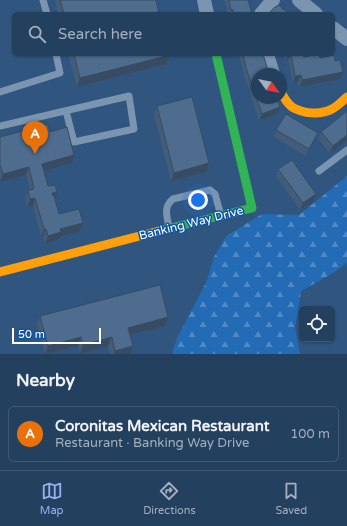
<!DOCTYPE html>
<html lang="en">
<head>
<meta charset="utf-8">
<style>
	:root { --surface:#24405f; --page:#2c4765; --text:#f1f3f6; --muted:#a3afbd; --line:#415974; --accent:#95b2f1 }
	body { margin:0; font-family:"Varela Round",sans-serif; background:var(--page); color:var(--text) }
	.controls { position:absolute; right:12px; bottom:12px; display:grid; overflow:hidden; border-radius:6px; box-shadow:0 1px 3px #0004 }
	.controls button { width:36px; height:36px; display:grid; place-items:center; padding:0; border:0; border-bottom:1px solid var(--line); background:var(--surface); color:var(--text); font:20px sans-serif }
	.compass { position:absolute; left:251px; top:68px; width:36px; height:36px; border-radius:50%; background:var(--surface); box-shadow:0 1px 3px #0004; rotate:123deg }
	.scale { position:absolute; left:12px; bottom:10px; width:89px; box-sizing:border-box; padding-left:4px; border:2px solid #fff; border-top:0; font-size:11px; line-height:14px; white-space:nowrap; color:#fff; -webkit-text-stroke:3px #10549f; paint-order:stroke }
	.you { position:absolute; left:198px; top:200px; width:14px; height:14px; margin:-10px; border:3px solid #fff; border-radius:50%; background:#1a73e8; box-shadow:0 0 0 6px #1a73e833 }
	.badge { display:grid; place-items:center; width:26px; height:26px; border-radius:50%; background:var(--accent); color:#fff; font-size:13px; font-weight:700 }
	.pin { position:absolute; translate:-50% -33px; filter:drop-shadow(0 1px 2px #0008) }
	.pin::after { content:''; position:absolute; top:21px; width:14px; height:12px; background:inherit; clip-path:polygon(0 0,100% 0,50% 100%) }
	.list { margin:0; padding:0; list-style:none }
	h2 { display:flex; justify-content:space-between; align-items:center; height:52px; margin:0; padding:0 16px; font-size:17px }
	h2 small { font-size:13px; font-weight:400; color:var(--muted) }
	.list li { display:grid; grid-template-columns:26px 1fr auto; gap:12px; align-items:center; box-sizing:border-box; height:56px; margin:0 8px 8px; padding:0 8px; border:1px solid var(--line); border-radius:6px }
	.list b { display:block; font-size:15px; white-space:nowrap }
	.list p { margin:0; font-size:13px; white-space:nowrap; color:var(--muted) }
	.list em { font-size:13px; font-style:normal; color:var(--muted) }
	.icon { flex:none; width:22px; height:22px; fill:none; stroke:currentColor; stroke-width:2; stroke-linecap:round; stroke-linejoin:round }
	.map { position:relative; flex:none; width:347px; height:354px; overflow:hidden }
	.search { position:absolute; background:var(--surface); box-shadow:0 1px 3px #0004; left:12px; right:12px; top:12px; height:44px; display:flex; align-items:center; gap:10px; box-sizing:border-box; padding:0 14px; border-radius:6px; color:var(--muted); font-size:15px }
	.sheet { height:116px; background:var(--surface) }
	nav { display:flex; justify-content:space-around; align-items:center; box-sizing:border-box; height:56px; border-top:1px solid var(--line); background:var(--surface); font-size:11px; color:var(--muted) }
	nav a { display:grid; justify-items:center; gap:2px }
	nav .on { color:var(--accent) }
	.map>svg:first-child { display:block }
	.forest { fill:url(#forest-firs) }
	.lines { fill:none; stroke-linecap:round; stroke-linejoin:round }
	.lane { stroke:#7b94af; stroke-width:7 }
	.street { stroke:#7b94af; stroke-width:14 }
	.fast { stroke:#30b455; stroke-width:9 }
	.slow { stroke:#ff9f0a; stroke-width:9 }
	.wall { fill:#435d79 }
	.shaded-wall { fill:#374c63 }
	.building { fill:#4e6c8d; stroke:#374c63 }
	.labels { text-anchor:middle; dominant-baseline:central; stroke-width:3; stroke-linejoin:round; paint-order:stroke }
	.street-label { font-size:12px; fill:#fff; stroke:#10549f }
</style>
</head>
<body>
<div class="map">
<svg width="347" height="354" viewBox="0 0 347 354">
	<defs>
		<pattern id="forest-firs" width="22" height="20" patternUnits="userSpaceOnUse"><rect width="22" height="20" fill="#246bb5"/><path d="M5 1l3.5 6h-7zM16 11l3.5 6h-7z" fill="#5089c4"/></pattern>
	</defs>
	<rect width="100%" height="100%" fill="#30557f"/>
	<path class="forest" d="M347,176V263L330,275L301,291L295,328L300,354H172L177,338L206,283L214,257L226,236L262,214L299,215Z"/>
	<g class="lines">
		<path class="lane" d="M43,0L47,14
			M0,92L60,73L56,54
			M0,126L129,96L134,129L74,142L66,111
			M319,171L347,150
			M169,227C167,216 163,207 173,199L210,190L215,194L221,216"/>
		<path class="street" d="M204,0L207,14
			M299,0L316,14
			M261,14L273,0
			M333,28L347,39
			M267,54L273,74"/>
		<path class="fast" d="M159,231L252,208L216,54"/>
		<path class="slow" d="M281,92C284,98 287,103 292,107C303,114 321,115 332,109C338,106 342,101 347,97
			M0,272L159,231"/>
	</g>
	<path class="wall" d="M55,0H156L159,14H58Z
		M224,0H248L252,14H228Z
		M68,54H169L166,64L77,87Z
		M239,54H263L277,114L259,121L244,75Z
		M277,54H303L304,57L320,58L335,61L340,79L299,87L298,82L293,83L288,60L286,61L284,55L279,57Z
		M157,106L209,163L206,172L171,181L154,115Z
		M347,111L330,153L318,139L321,132Z
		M276,130L315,140L306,156L274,137Z
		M50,132L72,163L44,170L48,186L55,198L59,214L83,223L80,231L59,237L58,240L45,244L43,237H41L33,206L27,207L25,198L28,190H30L26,175L0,182V137Z
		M278,169L316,194L314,201L300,210L276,176Z
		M40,316L165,326L130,335V354H110L108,346L80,354L78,346L45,354L37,325Z"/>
	<path class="shaded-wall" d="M280,54H284V55L279,57Z
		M288,54H290L288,60L286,61Z
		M170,55L166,64L77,87L80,78Z
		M343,72L340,79L299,87L302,80Z
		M301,75L298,82L293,83L295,76Z
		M280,107L277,114L259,121L262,114Z
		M318,133L315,140L306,156L309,149Z
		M347,135V140L330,153L333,146Z
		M74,155L72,163L39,172L42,164Z
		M209,163L206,172L171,181L174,173Z
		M29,167L26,175L0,182L3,174Z
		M57,192L54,200L52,193Z
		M316,194L314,201L300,210L303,203Z
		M35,198L33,206L27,207L30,199Z
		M83,223L80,231L59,237L58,240L45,244L48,236L60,229Z
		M44,229H46L43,237H41Z
		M168,317L165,326L125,336L128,328Z
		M81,337L78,346L45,354L48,346Z
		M112,337L108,346L80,354L83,345Z
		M133,346L130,354H114L115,351Z"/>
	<path class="building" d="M60,0H156L159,14H64Z
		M229,0H248L252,14H233V10H231Z
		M280,5L283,10L285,9L287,14H268L275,7Z
		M74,54H169L170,55L80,78Z
		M243,54H263L269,74H257V98H277L280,107L262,114L246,68Z
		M291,54H303L304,57L319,54L320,58L334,55L335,61L340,60L343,72L302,80L301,75L295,76Z
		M192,97L209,163L174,173L157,106Z
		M347,111V135L333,146L321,132Z
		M286,114L318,133L309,149L276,130Z
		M48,124L50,132L67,127L74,155L42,164L48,186L55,185L57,192L52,193L53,196H54L59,214L79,209L83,223L60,229L61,232L48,236L46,229H44L35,198L30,199L28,190L34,189L29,167L3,174L0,165V137Z
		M292,160L316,194L303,203L278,169Z
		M160,285L168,317L128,328L133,346L115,351L112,337L83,345L81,337L48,346L40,316Z"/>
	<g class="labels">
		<g class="street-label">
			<text transform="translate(191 223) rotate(-14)">Banking Way Drive</text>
		</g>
	</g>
</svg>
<div class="controls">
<button><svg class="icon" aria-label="locate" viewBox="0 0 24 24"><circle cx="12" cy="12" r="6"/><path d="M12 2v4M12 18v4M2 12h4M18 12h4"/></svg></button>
</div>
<svg class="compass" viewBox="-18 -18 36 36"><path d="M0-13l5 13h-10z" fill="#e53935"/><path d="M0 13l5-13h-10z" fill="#a3afbd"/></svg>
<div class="scale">50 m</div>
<div class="you"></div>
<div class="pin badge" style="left:35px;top:154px;background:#e8710a">A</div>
<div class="search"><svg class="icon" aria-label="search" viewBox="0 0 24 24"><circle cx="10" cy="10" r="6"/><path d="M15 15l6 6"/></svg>Search here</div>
</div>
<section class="sheet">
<h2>Nearby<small></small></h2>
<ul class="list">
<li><span class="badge" style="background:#e8710a">A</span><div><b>Coronitas Mexican Restaurant</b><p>Restaurant · Banking Way Drive</p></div><em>100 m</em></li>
</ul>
</section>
<nav>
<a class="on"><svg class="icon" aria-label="map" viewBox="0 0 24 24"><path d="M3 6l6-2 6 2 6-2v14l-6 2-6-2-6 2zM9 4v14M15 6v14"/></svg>Map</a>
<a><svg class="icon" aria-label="directions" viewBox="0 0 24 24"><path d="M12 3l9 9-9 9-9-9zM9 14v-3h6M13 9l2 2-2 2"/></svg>Directions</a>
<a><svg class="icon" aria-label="saved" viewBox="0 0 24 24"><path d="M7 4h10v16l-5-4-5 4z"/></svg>Saved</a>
</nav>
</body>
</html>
